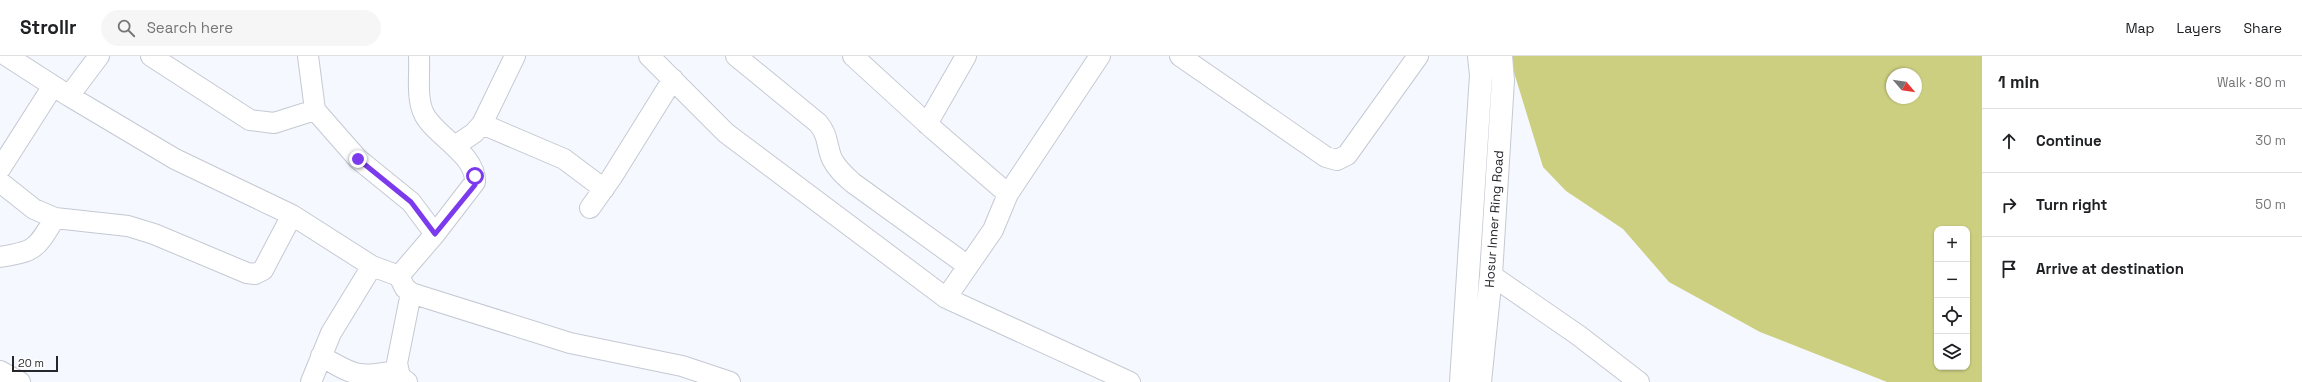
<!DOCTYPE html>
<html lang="en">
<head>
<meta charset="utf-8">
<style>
	:root { --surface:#fff; --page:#f6f6f6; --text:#202124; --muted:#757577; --line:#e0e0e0 }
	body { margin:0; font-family:"Space Grotesk",sans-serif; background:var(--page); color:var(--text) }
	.controls { position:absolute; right:12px; bottom:12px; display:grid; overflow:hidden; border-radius:8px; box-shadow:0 1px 3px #0004 }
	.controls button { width:36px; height:36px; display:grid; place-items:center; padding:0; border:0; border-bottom:1px solid var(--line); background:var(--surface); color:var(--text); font:20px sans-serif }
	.compass { position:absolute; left:1886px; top:12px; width:36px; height:36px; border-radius:50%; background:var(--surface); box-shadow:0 1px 3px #0004; rotate:119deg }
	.scale { position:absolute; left:12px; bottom:10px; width:46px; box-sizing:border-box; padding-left:4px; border:2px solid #25272b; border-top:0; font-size:11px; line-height:14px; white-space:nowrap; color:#25272b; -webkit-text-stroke:3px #fff; paint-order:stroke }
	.stop { position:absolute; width:12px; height:12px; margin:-9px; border:3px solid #7c3aed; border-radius:50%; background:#fff }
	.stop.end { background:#7c3aed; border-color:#fff; box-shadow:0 1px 4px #0008 }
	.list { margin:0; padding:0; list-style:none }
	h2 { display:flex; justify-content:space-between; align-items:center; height:52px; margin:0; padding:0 16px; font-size:17px }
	h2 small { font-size:13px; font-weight:400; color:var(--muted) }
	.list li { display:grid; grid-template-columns:26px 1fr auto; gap:12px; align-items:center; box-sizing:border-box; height:64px; padding:0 16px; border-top:1px solid var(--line) }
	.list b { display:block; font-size:15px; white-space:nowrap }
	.list em { font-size:13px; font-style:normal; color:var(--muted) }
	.icon { flex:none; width:22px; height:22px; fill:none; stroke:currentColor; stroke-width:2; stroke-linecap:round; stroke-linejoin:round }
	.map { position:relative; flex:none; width:1982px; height:326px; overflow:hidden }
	header { display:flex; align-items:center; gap:24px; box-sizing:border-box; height:56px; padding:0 20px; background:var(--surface); border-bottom:1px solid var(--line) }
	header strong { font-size:19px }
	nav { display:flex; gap:22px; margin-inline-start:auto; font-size:14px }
	.search { width:280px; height:36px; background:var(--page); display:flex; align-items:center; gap:10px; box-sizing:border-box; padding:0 14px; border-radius:22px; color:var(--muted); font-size:15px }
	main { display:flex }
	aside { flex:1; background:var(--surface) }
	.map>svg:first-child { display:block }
	.green { fill:#cccf80; fill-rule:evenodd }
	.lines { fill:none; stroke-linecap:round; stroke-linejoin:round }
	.minor-casing { stroke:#c4c9d3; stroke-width:22 }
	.major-casing { stroke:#c4c9d3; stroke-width:24 }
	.minor { stroke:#fff; stroke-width:20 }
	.major { stroke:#fff; stroke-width:22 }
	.route { stroke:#7c3aed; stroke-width:5 }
	.labels { text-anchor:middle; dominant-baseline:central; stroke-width:3; stroke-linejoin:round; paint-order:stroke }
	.street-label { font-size:13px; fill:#25272b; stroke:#fff }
</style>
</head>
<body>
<header>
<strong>Strollr</strong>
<div class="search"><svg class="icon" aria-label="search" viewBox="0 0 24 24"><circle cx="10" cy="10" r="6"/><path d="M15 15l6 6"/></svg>Search here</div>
<nav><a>Map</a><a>Layers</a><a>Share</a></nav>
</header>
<main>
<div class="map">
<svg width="1982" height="326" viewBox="0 0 1982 326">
	<rect width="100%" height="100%" fill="#f5f8fe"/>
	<path class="green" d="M1509,0H1982V326H1887L1760,276L1669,226L1623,173L1566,135L1543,111ZM1892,18H1916V42H1892ZM1937,173H1967V311H1937Z"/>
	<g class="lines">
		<g class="minor-casing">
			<path id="minor" d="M7,0L69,40L175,103L292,159L372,210L399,220L405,232L411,237L570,287L682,310L730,326
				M151,0L250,64L274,67L315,54
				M308,0L315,54L358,103L411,146L435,178
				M649,0L726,77L946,242
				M736,0L818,67C829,80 826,89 832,103C837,113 845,120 853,127L968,210
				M853,0L934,74L1008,138
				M1100,0L1008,138L993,174L946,242L1130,326
				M1180,0L1326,101L1337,104L1347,99L1418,0
				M69,40L99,0
				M482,68L564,103L604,133
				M927,68L966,0
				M455,90L474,77L482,68L515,0
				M0,113L53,30
				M0,126L34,153L55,162L128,170L154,178L247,217L255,218L263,214L292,159
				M590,152L612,121L673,23
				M0,201C36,195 36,193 55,162
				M1491,219L1578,279L1639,326
				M399,220L435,178L475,126C476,98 435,80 424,58C416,42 420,18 419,0
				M321,300C356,321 358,321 398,315
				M0,315L20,326
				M311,326L331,277L372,210
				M407,326L400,321L397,307L411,237"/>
		</g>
		<g class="major-casing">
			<path id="major" d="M1461,326L1481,19L1479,0
				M1480,326L1491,219L1503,24L1501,0"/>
		</g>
		<use href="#minor" class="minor"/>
		<use href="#major" class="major"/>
	</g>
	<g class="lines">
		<path class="route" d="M358,103L411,146L435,178L475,129V120"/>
	</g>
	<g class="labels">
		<g class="street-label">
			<text transform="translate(1494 163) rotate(-86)">Hosur Inner Ring Road</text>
		</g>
	</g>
</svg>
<div class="controls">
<button>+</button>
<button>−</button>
<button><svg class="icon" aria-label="locate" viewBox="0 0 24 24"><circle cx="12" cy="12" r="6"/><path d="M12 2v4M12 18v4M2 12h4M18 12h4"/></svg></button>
<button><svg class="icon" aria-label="layers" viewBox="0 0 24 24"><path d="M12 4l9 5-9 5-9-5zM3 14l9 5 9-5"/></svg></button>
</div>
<svg class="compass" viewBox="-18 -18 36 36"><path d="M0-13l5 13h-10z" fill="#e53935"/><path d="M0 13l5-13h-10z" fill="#757577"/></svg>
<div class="scale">20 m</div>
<div class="stop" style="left:475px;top:120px"></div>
<div class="stop end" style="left:358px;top:103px"></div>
</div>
<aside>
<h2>1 min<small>Walk · 80 m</small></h2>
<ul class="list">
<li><svg class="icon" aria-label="ahead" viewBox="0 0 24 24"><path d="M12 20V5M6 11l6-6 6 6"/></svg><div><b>Continue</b></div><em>30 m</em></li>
<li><svg class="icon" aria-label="right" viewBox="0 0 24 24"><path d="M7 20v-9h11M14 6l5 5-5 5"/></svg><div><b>Turn right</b></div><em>50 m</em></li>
<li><svg class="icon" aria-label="arrive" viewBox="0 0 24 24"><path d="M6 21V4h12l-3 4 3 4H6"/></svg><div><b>Arrive at destination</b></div></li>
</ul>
</aside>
</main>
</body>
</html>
